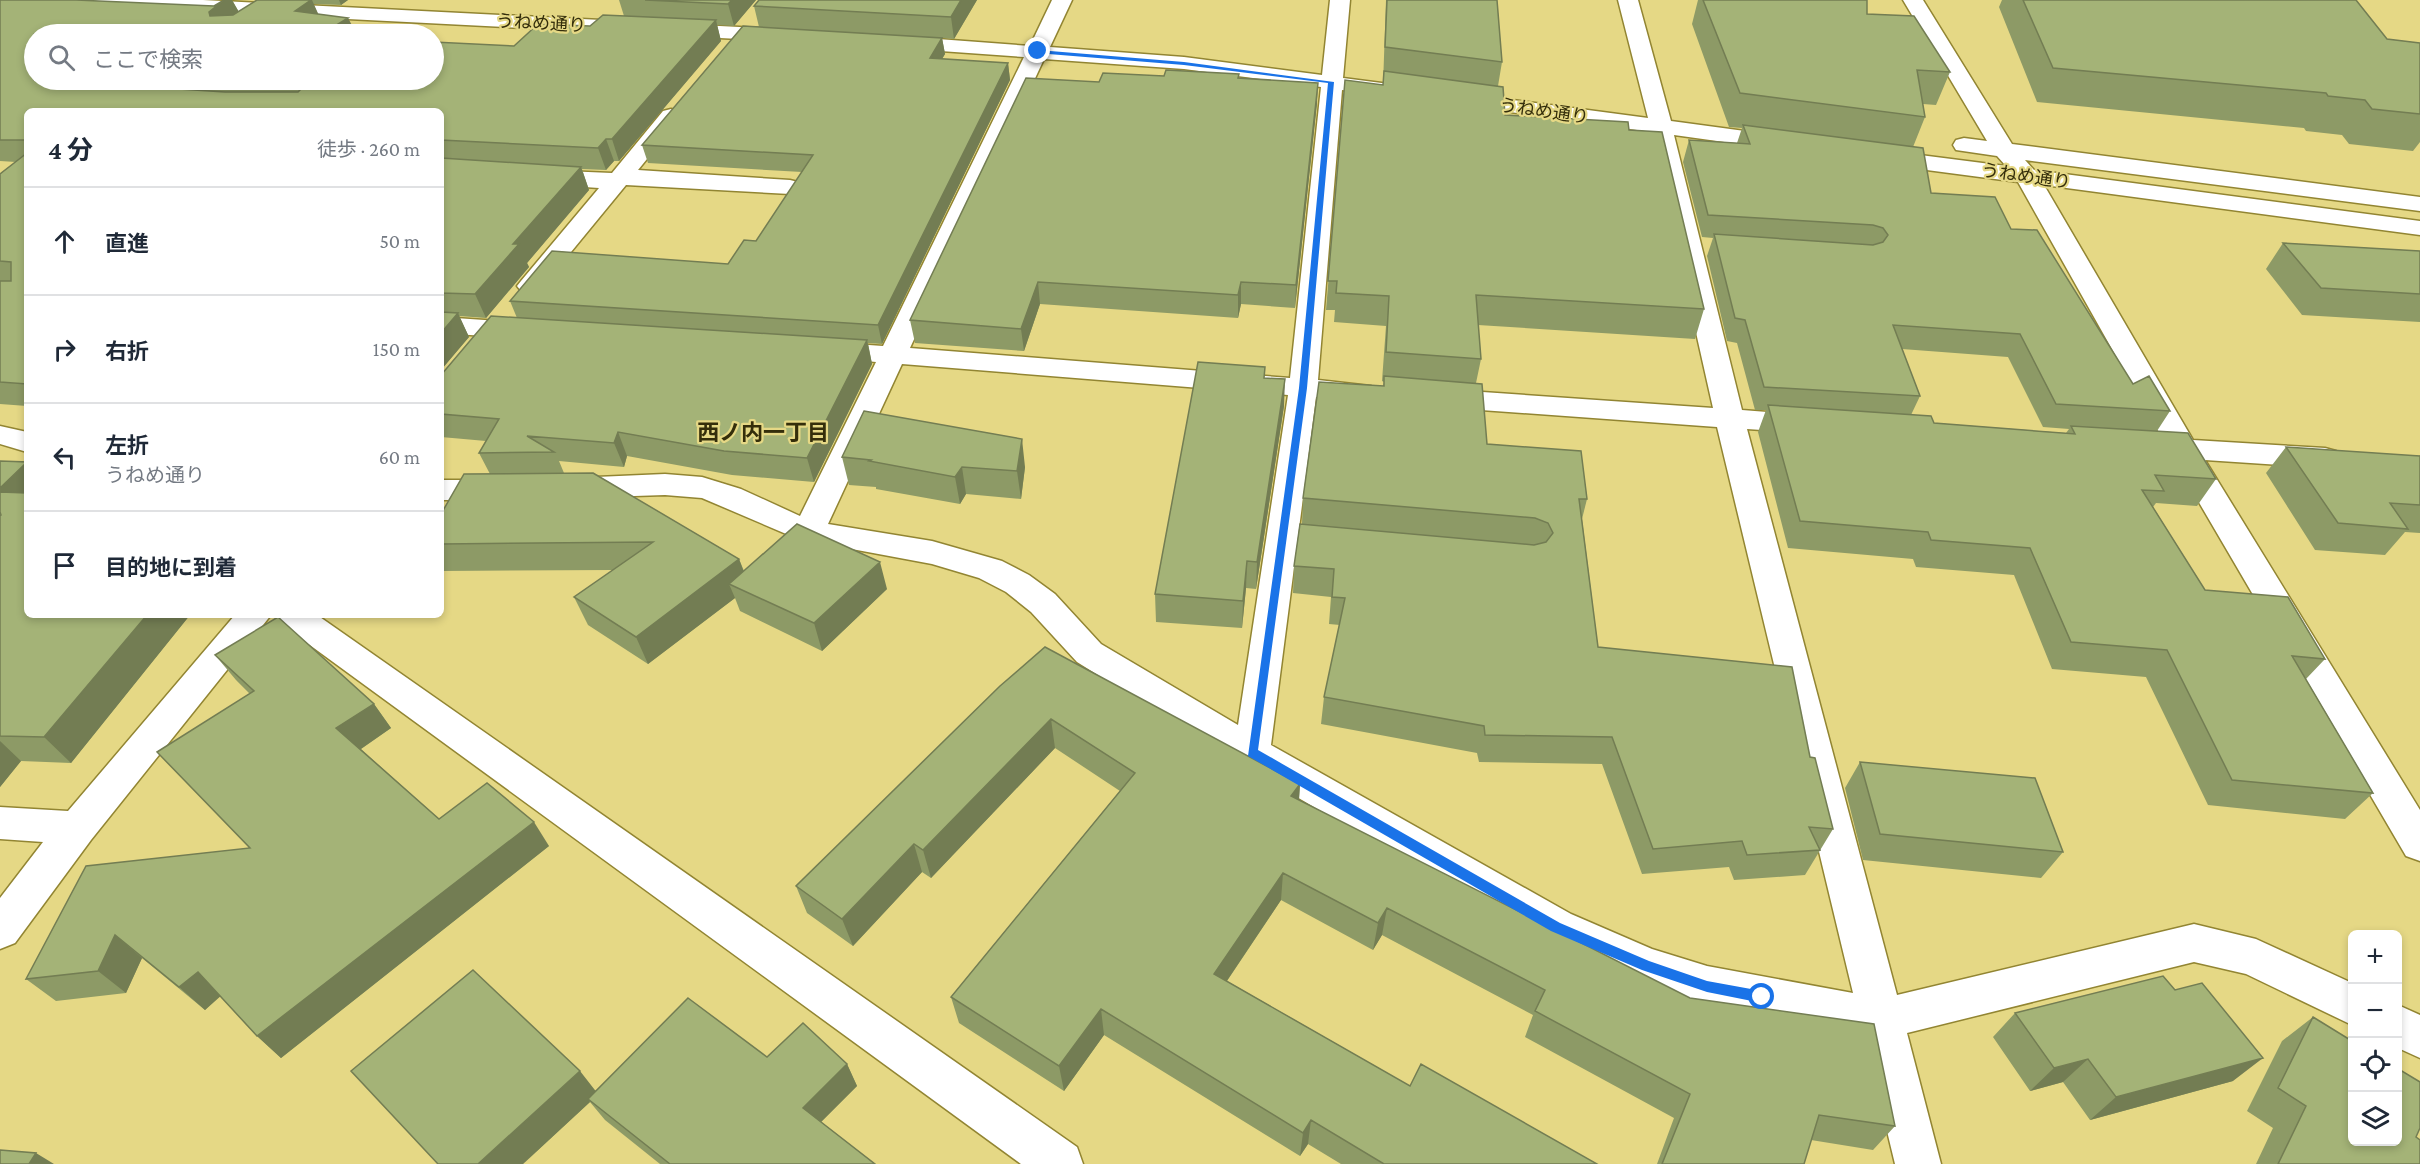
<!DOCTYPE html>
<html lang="ja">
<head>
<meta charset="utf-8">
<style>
	:root { --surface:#fff; --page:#f6f6f7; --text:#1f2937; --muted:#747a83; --line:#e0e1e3 }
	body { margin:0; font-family:"Crimson Pro","Noto Sans JP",serif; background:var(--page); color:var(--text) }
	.controls { position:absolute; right:18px; bottom:18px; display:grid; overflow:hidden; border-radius:9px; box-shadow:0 3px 9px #0003 }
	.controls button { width:54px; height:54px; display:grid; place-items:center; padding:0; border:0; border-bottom:2px solid var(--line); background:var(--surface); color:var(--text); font:30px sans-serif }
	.stop { position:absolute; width:18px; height:18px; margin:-14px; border:4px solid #1a73e8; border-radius:50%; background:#fff }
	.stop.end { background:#1a73e8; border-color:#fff; box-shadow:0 2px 6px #0008 }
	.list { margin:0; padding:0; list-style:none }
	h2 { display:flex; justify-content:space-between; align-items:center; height:78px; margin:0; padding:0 24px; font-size:26px }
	h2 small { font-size:20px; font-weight:400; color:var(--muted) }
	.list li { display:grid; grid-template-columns:39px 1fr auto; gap:18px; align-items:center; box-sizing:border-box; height:108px; padding:0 24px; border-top:2px solid var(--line) }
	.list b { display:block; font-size:22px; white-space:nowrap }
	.list p { margin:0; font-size:20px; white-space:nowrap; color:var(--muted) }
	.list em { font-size:20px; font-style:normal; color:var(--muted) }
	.icon { flex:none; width:33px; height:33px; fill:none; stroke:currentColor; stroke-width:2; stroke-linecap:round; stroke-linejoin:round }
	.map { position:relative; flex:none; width:2420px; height:1164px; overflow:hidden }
	.search { position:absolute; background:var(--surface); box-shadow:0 3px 9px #0003; left:24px; top:24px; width:420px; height:66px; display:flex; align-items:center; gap:15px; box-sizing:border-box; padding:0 21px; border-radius:33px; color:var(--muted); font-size:22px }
	.panel { position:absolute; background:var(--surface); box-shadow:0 3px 9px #0003; left:24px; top:108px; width:420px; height:510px; border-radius:9px }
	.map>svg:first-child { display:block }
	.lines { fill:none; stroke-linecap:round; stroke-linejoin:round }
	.minor-casing { stroke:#928532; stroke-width:3 }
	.minor { fill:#fff; fill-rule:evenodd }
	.wall { fill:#8d9a66; fill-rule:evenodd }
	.shaded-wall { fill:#737d53 }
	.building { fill:#a4b377; stroke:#737d53; stroke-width:1.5 }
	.route { fill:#1a73e8 }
	.labels { text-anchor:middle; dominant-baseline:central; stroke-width:4.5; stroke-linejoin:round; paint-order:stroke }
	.far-street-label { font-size:18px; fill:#342e0b; stroke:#e5d885 }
	.neighbourhood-label { font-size:22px; font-weight:bold; fill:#342e0b; stroke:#e5d885 }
</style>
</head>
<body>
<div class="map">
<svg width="2420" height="1164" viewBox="0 0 2420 1164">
	<rect width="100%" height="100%" fill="#e5d885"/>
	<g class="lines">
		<g class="minor-casing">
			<path id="minor" d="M79,0H203L780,29L787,31L790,35L787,39L780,41L89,6Z
				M1052,0H1072L1050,47L1184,57L1322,75L1330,0H1350L1343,78L1397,85L1400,90L1397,95L1389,96L1342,90L1318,380L1371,386L1375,392L1371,398L1361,401L1316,397L1271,745L1571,914L1652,949L1707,966L1853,993L1717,427L1439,407L1429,404L1425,398L1429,392L1439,389L1713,408L1651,132L1461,105L1453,104L1450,99L1453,94L1461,93L1648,118L1618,0H1638L1671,121L1782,136L1790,138L1793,143L1790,148L1782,150L1674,135L1742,410L1807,415L1817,417L1822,424L1817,431L1807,433L1747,429L1897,995L2194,924L2256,939L2352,983V1025L2246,974L2194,962L1907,1033L1941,1164H1895L1864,1036L1707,1006L1631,980L1541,940L1239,763L1077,662L1031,612L1006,592L979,578L932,564L798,539L702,498L665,495L573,498L562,495L558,488L562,481L573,478L665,474L702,477L741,489L800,516L876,362L816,356L812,350L816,344L826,342L883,346L1024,57L898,48L891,46L888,42L891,38L898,36L1030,46ZM1044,59L1184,69L1321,87L1290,378L910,348ZM902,364L1288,395L1238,725L1101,644L1055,594L1029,575L1002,561L932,541L828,524Z
				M1903,0H1923L2012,144L2420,197V211L2025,160L2034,170L2420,221V235L2044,185L2193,440L2325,448L2336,451L2340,458L2336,465L2325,468L2205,460L2420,810V861L2406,856L2173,458L2143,454L2139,447L2143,440L2162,438L2018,182L1881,164L1873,162L1870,157L1873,152L1881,150L2006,166L1997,156L1956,150L1953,145L1956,140L1964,138L1987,141Z
				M671,109L679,111L682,116L638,170L790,180L798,182L802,187L798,192L790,194L626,185L539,291L530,294L521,291L517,286L521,281L599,188L540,184L532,182L528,177L532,172L540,170L612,173L663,111Z
				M441,317L526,323L536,325L540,331L536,337L526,339L441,333Z
				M0,426L27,432V452L0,444Z
				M441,480H500L511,483L515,490L511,497L500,500H441Z
				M235,615H271L91,840L15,943L0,949V898L43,842L0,839V807L68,811Z
				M276,615H317L1077,1147L1083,1164H1021L281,624Z
				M2398,1005L2420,1015V1058L2398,1048Z"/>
		</g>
		<use href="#minor" class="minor"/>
	</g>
	<path class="wall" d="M0,0L214,6L232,0L239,12L257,0H348L341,5L313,4L318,14L352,26L357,27L361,34H34V80H434L514,46L590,26L624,16L619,0H756L734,26L717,25L721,41L619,161H614L606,170L582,169L589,190L527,263L529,267L486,318L459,316L469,337L441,370V111H27V406L0,404V174L16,162L0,161Z
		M977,0L954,39L942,38L945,54L942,59L1008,63L1010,80L882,344L868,343L872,364L814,482L732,475L627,456L624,467L559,461L564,473L739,559L744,571L887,589L822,651L740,611L735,598L648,664L588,625L574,597L613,570L441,571V514L490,474L479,453L486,441L441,437V375L517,318L510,301L728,264L756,241L802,172L648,163L642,145L759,27L754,6Z
		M1386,0H1497L1502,62L1498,86L1505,115L1629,130L1704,309L1695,339L1478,325L1481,359L1476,383L1487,444L1587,499L1582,519L1598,647L1810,757L1833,829L1805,875L1734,880L1729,867L1642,874L1602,764L1479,762L1477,753L1321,724L1324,697L1340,625L1329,624L1331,597L1293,593L1294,566L1302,524L1303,498L1383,386L1384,382L1382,381L1386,326L1334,322L1335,310H1326L1345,80L1383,85Z
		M1698,0H1867V14L1950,72L1936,105L1923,104L1925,117L1913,147L1931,193L2011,229L2133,384L2170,411L2157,431L2216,479L2197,506L2156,503L2153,507L2205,590L2325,659L2306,679L2373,793L2345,819L2208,805L2146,677L2052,669L2014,575L1916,567L1913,559L1788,548L1758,432L1766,410H1755L1737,343L1727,341L1707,256L1713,238L1702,237L1683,162L1689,140L1737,143L1742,128L1729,127L1692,24ZM1902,349L2008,357L2043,427L2069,429L2066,433L1934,423L1911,415L1920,396Z
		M2002,0H2356L2387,39L2420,43V142L2413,151L2349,144L2342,135L2306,131L2304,128L2037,102L1999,7Z
		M1239,74V78L1317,103L1295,308L1241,304L1238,318L1040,304L1024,351L915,343L910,320L1164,76Z
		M2283,243L2420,251V322L2302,315L2266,269Z
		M1265,378L1284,406L1256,589L1246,588L1242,628L1156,622L1155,594Z
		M2286,447L2419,456L2420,455V533L2405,532L2385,555L2315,550L2266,473Z
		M842,457L1025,467L1021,499L966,494L960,504L876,489V487L849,485Z
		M0,461L27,615H190L71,763L21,761L0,787Z
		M215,655L374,704L391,728L361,749L439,819L549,846L281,1058L257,1036L220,996L205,1010L142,958L126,993L56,1001L26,979L250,848L157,752L250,694L236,680Z
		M1000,686L1300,784L1299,800L1895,1126L1873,1150L1811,1140L1804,1164H1657L1674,1118L1525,1037L1533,1015L1382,935L1373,950L1281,900L1227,981L1410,1086L1597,1164H1341L1308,1144L1300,1156L1104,1035L1064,1091L959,1023L951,997L1120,791L1055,748L931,878L922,872L853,946L807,913L796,886Z
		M1860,762L2063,852L2041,878L1863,860L1845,788Z
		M2175,990L2233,1081L2090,1120L2063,1082L2030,1091L1993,1037L2015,1013Z
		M2313,1017L2416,1137L2420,1164H2256L2273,1128L2247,1111L2282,1041Z
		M767,1057L847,1064L857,1086L821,1122L875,1164H660L605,1120L590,1102L523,1164L596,1090Z"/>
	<path class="shaded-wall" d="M224,0H232L241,16H210L209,12Z
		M311,0H312L321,20L295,11Z
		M339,0H348L341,5Z
		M732,0H756L734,26L728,4Z
		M961,0H977L954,39L951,17Z
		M348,18L354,29L357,27L361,34H342L338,24Z
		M716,20L721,41L619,161L612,139Z
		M942,38L945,54L932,75L930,58Z
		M1008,63L1010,80L882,344L878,325Z
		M113,80H130L137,91L124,98Z
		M1318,83L1317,103L1295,308L1296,285Z
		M606,139L614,161L606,170L598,148Z
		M581,167L589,190L527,263L529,267L486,318L475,294L513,244Z
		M1038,282L1040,304L1024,351L1021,329Z
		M1241,282V304L1238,318V295Z
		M458,313L469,337L441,370V333Z
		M867,340L872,364L814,482L807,458Z
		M1285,379L1284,406L1256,589L1257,562Z
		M618,432L627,456L624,467L614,443Z
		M1022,439L1025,467L1021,499L1017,471Z
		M27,462V510L0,496V488Z
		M962,467L966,494L960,504L955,477Z
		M739,559L749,586L729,584L735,598L648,664L636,637Z
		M1247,561L1246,588L1242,628L1243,601Z
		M880,562L887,589L822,651L814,623Z
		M147,615H190L71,763L44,737Z
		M374,704L391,728L355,753L336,728Z
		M1051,719L1055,748L931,878L923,850Z
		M0,741L21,761L0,787Z
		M1300,784L1298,813L1291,796Z
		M534,822L549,846L281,1058L257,1036Z
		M914,844L922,872L853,946L842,919Z
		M1283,873L1281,900L1214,1000V974Z
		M1387,908L1382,935L1373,950L1378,923Z
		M115,935L142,958L126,993L98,971Z
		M198,972L223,994L205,1010L179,987Z
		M1101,1009L1104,1035L1064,1091L1059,1066Z
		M2263,1058L2233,1081L2090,1120L2116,1097Z
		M2088,1059L2063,1082L2030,1091L2054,1068Z
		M847,1064L857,1086L814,1129L803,1108Z
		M580,1071L598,1094L588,1099L590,1102L523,1164H478Z
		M1311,1120L1308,1144L1300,1156L1303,1133Z
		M36,1153L54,1164H29Z"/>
	<path class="building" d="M0,0H76L214,6L224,0L209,12L210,16L233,15L257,0H311L295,11L348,18L338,24L357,27L344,34H34V80H113L116,85L225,92H298L302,88L299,80H296H434V42L514,46L538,24L590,26L603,15L716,20L612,139H606L598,148L441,140V111H27V140H0Z
		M645,0H732L728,4Z
		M759,0H961L951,17L754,6Z
		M1387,0H1497L1502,62L1385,47Z
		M1703,0H1867V14L1914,16L1950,72L1917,70L1925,117L1740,93Z
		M2023,0H2356L2387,39L2420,43V114L2372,109L2365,100L2328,96L2326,93L2053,68Z
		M743,26L942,38L930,58L1008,63L878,325L510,301L552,251L728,264L744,240L756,241L813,155L642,145Z
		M1166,70L1239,74L1238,78L1318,83L1296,285L1241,282L1238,295L1038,282L1021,329L910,320L1026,78L1099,82L1103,73L1164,76Z
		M1384,71L1503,87L1505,115L1628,122L1629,130L1662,132L1704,309L1476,295L1481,359L1386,352L1389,296L1336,293L1337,281H1328L1345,80L1383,85Z
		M1743,125L1923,148L1931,193L1995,197L2011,229L2037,230L2133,384L2149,376L2170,411L2056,404L2020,334L1893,325L1920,396L1764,387L1745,320L1735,318L1714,234L1873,245L1883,242L1888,235L1883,228L1873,225L1708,215L1689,140L1750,144Z
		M27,153V384L0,382V281H11V262L0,261V174Z
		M441,158L581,167L513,244H519L475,294L441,293Z
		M2283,243L2420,251V294L2321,288Z
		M441,312L458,313L441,333Z
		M491,316L867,340L807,458L724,451L618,432L614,443L527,436L554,452L479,453L499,419L441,414V375Z
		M1198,362L1265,367L1264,378L1285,379L1257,562L1247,561L1243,601L1155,594Z
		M1384,376L1482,384L1487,444L1581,451L1587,499H1579L1598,647L1792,667L1810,757L1815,758L1833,829L1809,827L1820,850L1747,855L1742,841L1653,849L1612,737L1485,735L1484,726L1324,697L1345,598L1332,597L1334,569L1294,566L1300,524L1534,545L1546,542L1553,533L1548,523L1535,518L1303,498L1319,382L1384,386Z
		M1768,405L1931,416L1934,423L2075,434L2071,426L2188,433L2216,479L2155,475L2164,491L2142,490L2205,590L2288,597L2325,659L2292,656L2373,793L2232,780L2167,650L2071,642L2030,548L1931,540L1928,532L1800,521Z
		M864,411L1022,439L1017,471L962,467L955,477L869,461L871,460L842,457Z
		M2286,447L2420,456V505L2390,503L2408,529L2338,523Z
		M0,461L27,462L0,488Z
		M593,473L739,559L636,637L574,597L653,542L441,544V514L464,474Z
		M0,492L27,493V615H147L44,737L0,736V516L1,515L0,512Z
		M797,524L880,562L814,623L729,584Z
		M278,617L374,704L336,728L439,819L487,783L534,822L257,1036L198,972L179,987L115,935L98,971L26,979L86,866L250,848L157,752L254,691L215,655Z
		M1045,647L1300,784L1291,796L1690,998L1874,1024L1895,1126L1819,1115L1804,1164H1662L1690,1094L1535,1011L1545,990L1387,908L1378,923L1283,873L1214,974L1410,1086L1421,1064L1597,1164H1384L1311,1120L1303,1133L1101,1009L1059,1066L951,997L1135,773L1051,719L923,850L914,844L842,919L796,886L1000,686Z
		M1860,762L2035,778L2063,852L1880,834Z
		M473,970L580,1071L478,1164H438L351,1071Z
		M2163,976L2175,990L2202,983L2263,1058L2116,1097L2088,1059L2054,1068L2015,1013Z
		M688,998L767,1057L803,1023L847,1064L803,1108L875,1164H670L588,1099Z
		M2313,1017L2352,1041V1142H2397V1068L2420,1082V1128L2416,1137L2420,1140V1164H2278L2306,1106L2278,1088Z
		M0,1150L36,1153L29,1164H0Z"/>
	<path class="route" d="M1038,50L1184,62L1334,82L1307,388L1258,750L1560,923L1649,961L1707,981L1762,991L1769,997L1767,1001L1762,1003L1707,992L1642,970L1551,931L1248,756L1299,388L1328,83L1184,65L1036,53Z"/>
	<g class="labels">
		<g class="far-street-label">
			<text transform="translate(541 23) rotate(3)">うねめ通り</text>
			<text transform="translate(1544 111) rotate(8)">うねめ通り</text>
			<text transform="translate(2026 176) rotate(8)">うねめ通り</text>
		</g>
		<g class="neighbourhood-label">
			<text x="763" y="432">西ノ内一丁目</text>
		</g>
	</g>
</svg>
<div class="controls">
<button>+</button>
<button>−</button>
<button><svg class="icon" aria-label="locate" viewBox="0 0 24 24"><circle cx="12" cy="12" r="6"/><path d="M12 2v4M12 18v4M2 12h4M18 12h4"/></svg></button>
<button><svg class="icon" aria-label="layers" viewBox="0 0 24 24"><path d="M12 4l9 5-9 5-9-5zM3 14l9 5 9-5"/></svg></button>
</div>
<div class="stop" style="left:1762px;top:997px"></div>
<div class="stop end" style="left:1038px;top:51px"></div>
<div class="search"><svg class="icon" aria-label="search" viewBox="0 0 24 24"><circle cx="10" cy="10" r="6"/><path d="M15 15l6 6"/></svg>ここで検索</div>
<section class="panel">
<h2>4 分<small>徒歩 · 260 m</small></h2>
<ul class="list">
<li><svg class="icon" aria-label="ahead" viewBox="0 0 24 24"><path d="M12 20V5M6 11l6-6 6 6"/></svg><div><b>直進</b></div><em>50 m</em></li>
<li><svg class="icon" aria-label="right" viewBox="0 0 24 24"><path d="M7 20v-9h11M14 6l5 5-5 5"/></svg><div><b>右折</b></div><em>150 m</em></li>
<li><svg class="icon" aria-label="left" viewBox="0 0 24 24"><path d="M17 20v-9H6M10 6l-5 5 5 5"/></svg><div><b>左折</b><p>うねめ通り</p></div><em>60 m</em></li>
<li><svg class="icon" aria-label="arrive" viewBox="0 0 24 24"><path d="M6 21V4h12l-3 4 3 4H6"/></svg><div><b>目的地に到着</b></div></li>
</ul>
</section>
</div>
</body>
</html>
